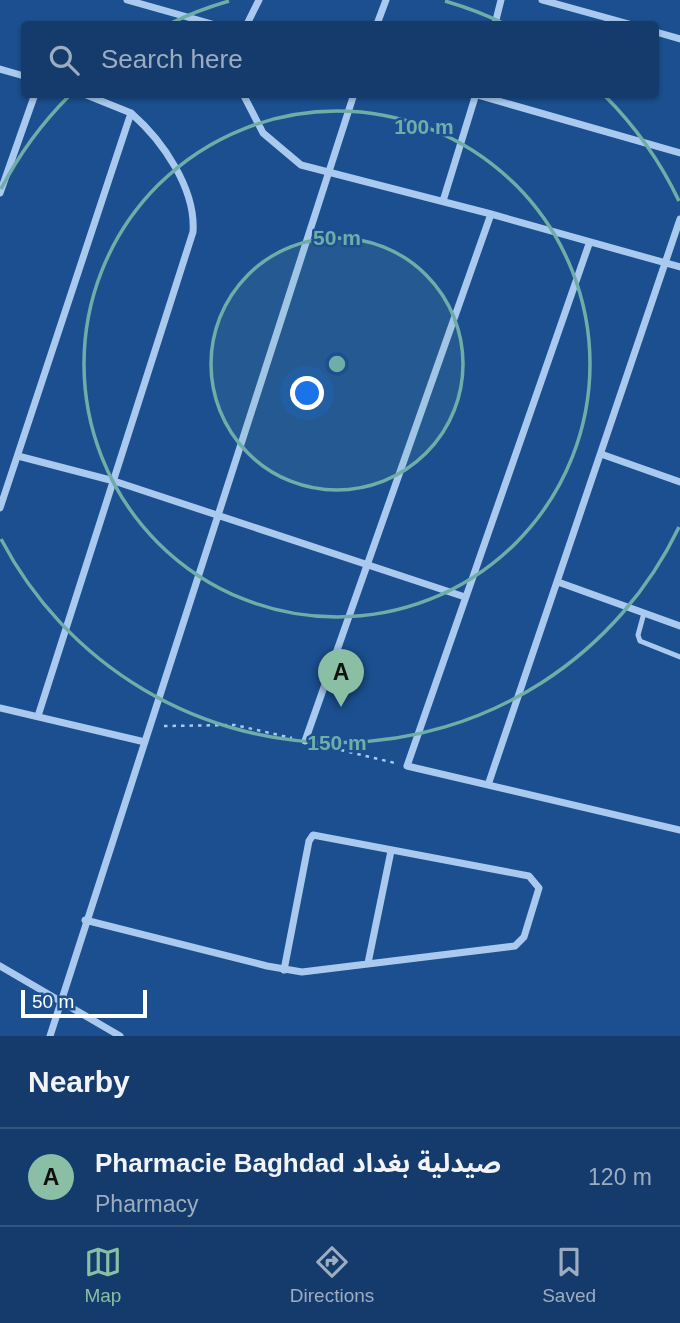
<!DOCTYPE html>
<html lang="en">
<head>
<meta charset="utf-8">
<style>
	:root { --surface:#143b6b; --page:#214673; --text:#f1f3f6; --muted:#9dadc1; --line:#33557e; --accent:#8abfa5 }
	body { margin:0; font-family:Helvetica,"Noto Sans Arabic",sans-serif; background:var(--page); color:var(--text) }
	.scale { position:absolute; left:21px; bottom:18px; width:126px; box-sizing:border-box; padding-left:7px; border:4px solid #fff; border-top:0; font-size:19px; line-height:24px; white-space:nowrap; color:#fff; -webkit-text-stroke:5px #1b4f8f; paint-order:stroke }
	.you { position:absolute; left:308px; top:394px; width:24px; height:24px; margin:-18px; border:5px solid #fff; border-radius:50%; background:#1a73e8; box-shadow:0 0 0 10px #1a73e833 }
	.badge { display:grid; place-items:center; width:46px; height:46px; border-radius:50%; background:var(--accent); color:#111; font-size:23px; font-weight:700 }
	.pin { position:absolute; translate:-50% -58px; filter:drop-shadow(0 2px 4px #0008) }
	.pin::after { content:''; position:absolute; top:37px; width:24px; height:21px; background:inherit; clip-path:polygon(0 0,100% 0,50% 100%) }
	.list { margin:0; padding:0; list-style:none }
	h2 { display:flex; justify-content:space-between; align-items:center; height:91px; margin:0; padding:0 28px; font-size:30px }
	h2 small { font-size:23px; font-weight:400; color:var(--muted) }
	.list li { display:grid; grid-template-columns:46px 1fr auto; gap:21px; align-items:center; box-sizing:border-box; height:98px; padding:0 28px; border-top:2px solid var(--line) }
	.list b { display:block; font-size:26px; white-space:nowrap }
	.list p { margin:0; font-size:23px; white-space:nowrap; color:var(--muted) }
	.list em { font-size:23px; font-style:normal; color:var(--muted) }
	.icon { flex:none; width:38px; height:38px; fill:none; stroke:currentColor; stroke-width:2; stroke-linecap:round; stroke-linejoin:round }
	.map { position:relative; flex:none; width:680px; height:1036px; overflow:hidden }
	.search { position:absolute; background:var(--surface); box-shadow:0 2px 5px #0004; left:21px; right:21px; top:21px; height:77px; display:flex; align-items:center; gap:18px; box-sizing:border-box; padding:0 24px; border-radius:7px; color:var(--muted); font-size:26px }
	.sheet { height:189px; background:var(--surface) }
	nav { display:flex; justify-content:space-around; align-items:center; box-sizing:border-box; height:98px; border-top:2px solid var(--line); background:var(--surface); font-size:19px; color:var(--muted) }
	nav a { display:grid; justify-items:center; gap:4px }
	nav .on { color:var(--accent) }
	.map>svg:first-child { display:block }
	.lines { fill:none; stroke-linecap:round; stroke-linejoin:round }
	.path { stroke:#a9c9ee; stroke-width:2.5; stroke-dasharray:3.5 5; stroke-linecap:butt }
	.service { stroke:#a9c9ee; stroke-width:5 }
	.minor { stroke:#a9c9ee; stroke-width:7 }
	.ring { fill:none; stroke:#6fada8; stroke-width:3.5 }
	.centre { fill:#6fada8; stroke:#1b4f8f; stroke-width:3.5 }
	.ring-label { font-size:21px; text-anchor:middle; font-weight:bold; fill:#6fada8; stroke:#1b4f8f; stroke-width:5; stroke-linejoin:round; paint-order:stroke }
</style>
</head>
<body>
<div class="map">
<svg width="680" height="1036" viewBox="0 0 680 1036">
	<rect width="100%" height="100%" fill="#1b4f8f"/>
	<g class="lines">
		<path class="path" d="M164,726L235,725L292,738
			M316,744L395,763"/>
		<path class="service" d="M644,613L638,635L640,641L680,657"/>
		<path class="minor" d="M127,0L212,24
			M542,0L629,24
			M247,24L259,0
			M377,24L386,0
			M495,24L501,0
			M656,32L680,39
			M0,69L24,76
			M243,94L263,133L301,165L491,214L680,267
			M474,94L680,153
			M0,193L35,94
			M443,201L476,94
			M589,244L407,766L680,830
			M601,454L680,482
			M18,456L114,481L465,597
			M0,508L131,113L84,94
			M558,582L680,626
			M0,708L145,742
			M38,716L193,232C196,189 163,141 131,113
			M305,741L491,214
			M488,785L680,219
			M85,920L267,966L302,972L515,946L524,937L539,888L529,876L313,835L309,841L284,970
			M368,963L391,851
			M0,966L120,1036
			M50,1036L354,94"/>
	</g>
	<circle cx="337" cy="364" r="126" fill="#6fada8" fill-opacity=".12"/>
	<g class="ring">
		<circle cx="337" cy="364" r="126"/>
		<circle cx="337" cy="364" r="253"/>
		<path d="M679 527A379 379 0 0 1 1 539M1 189A379 379 0 0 1 69 96M171 23A379 379 0 0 1 229 1M445 1A379 379 0 0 1 503 23M605 96A379 379 0 0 1 679 201"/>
	</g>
	<circle cx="337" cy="364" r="10" class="centre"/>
	<g class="ring-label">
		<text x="424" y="134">100 m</text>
		<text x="337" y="245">50 m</text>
		<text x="337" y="750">150 m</text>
	</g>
</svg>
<div class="scale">50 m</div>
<div class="you"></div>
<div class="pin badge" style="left:341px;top:707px">A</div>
<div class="search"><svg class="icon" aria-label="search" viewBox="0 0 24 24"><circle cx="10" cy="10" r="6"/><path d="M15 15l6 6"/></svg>Search here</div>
</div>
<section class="sheet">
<h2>Nearby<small></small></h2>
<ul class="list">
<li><span class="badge">A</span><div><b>Pharmacie Baghdad صيدلية بغداد</b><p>Pharmacy</p></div><em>120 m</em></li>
</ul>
</section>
<nav>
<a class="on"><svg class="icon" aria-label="map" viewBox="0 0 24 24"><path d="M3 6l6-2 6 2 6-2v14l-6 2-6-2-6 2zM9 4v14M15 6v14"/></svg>Map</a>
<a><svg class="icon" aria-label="directions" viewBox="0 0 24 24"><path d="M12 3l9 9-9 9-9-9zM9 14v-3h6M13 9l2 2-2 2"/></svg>Directions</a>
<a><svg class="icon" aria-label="saved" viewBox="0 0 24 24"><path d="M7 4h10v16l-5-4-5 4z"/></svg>Saved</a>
</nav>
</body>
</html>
